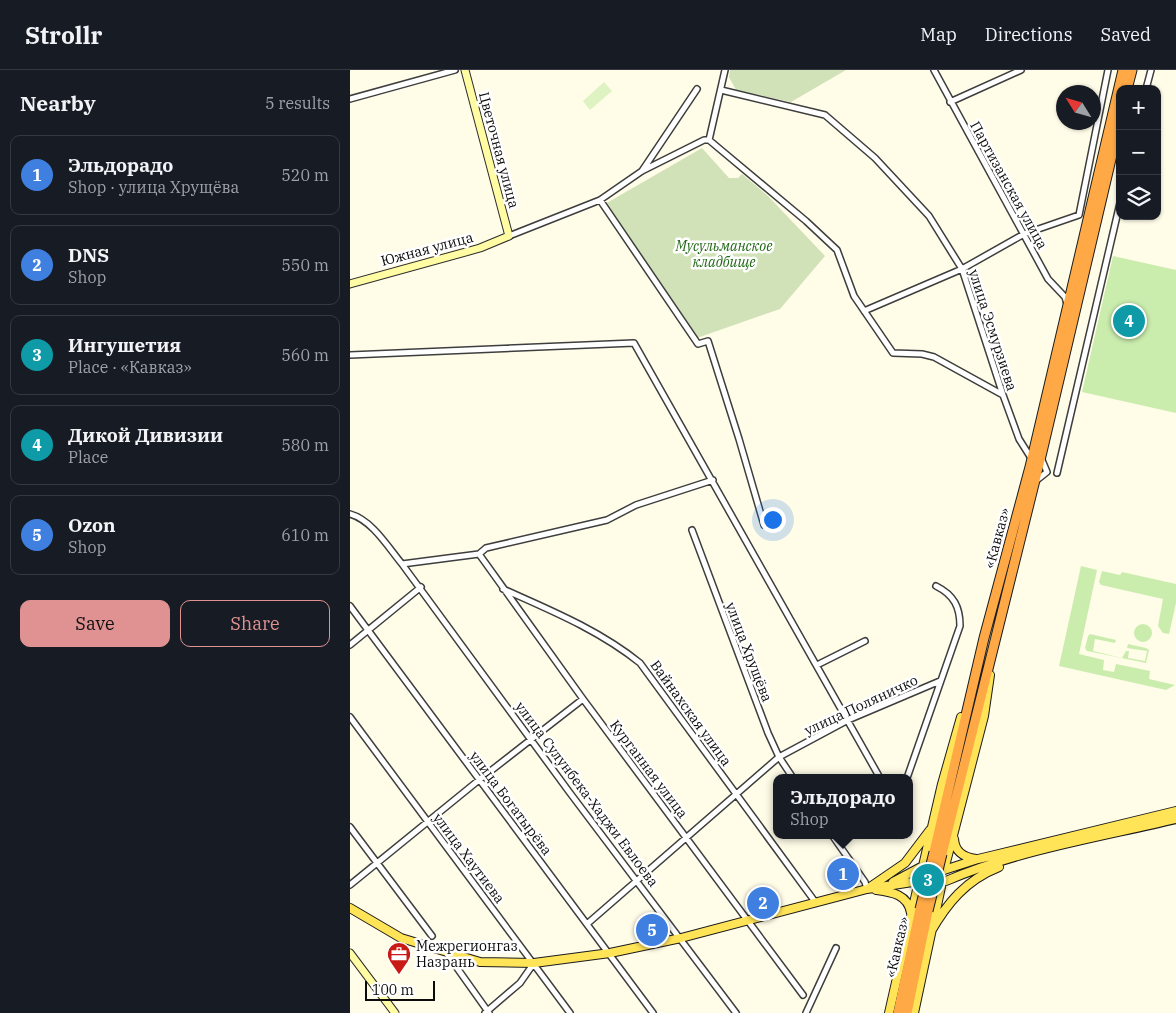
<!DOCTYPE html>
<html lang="en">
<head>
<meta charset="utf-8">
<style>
	:root { --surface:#171b24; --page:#242831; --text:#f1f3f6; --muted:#9ea1a6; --line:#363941; --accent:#df9291 }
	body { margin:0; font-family:"IBM Plex Serif",serif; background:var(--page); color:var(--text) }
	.controls { position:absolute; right:15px; top:15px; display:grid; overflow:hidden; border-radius:10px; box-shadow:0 1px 4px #0004 }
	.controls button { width:45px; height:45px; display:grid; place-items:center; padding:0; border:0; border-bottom:1px solid var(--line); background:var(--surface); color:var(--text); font:25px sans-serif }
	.compass { position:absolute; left:706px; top:15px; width:45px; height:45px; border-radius:50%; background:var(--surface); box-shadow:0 1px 4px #0004; rotate:307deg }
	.scale { position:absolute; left:15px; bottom:12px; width:70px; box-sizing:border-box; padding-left:5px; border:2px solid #0b0b0b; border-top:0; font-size:14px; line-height:18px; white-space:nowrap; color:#0b0b0b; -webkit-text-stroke:4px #fff; paint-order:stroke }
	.you { position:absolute; left:422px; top:449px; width:18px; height:18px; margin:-12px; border:4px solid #fff; border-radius:50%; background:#1a73e8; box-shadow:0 0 0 8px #1a73e833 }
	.badge { display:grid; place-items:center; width:32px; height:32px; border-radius:50%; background:var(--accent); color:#fff; font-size:16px; font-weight:700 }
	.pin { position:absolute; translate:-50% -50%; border:2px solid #fff; box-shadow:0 1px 5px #0006 }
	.popup { position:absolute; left:423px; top:704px; width:140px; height:65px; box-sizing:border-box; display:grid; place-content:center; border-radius:10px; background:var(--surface); filter:drop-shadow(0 1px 4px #0005); font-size:16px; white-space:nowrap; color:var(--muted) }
	.popup b { font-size:19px; color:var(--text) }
	.popup::after { content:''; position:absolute; left:50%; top:100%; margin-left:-10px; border:10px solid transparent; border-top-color:var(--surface) }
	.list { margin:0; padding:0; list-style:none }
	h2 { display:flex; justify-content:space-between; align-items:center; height:65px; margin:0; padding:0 20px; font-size:21px }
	h2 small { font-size:16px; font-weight:400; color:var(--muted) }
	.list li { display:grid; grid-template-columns:32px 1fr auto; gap:15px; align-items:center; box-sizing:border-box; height:80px; margin:0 10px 10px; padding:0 10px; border:1px solid var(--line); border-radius:10px }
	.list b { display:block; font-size:19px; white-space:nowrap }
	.list p { margin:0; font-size:16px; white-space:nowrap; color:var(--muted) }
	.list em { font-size:16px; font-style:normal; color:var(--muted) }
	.actions { display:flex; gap:10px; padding:15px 20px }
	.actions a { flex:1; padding:11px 0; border:1px solid var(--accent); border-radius:10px; text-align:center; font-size:18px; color:var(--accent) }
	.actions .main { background:var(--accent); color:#111 }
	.icon { flex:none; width:28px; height:28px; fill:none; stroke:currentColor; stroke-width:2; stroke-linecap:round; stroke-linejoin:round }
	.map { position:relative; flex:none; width:826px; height:943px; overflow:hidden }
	header { display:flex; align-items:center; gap:30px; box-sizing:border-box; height:70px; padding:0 25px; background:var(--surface); border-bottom:1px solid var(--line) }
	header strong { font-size:24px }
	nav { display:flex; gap:28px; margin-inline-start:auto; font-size:18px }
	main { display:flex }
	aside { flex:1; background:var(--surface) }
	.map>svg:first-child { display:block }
	.green { fill:#caedae }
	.cemetery { fill:#d1e2b8 }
	.pitch { fill:#def3c1 }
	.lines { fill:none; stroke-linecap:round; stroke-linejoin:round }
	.street-casing { stroke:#3e3e3e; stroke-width:8 }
	.secondary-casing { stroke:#2d2d2d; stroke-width:9 }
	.primary-casing { stroke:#1c1c1c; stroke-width:10 }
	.highway-casing { stroke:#1c1c1c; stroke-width:11 }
	.street { stroke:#fff; stroke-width:5 }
	.secondary { stroke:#fffca3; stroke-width:7 }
	.primary { stroke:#ffe458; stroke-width:8 }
	.highway { stroke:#ffa946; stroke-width:9 }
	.highway-bridge-casing { stroke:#1c1c1c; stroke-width:11; stroke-linecap:butt }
	.highway-bridge { stroke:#ffa946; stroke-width:9 }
	.labels { text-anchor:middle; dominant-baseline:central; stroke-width:5; stroke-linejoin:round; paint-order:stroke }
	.street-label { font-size:14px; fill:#0b0b0b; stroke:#fff }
	.park-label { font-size:14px; font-style:italic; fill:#206815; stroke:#fff }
	.poi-label { font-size:14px; fill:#0b0b0b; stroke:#fff; text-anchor:start }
</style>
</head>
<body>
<header>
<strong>Strollr</strong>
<nav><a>Map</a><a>Directions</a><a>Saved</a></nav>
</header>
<main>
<aside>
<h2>Nearby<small>5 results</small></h2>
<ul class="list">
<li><span class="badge" style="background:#3f7fe0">1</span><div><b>Эльдорадо</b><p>Shop · улица Хрущёва</p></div><em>520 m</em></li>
<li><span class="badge" style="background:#3f7fe0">2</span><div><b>DNS</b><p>Shop</p></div><em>550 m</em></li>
<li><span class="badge" style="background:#0f9aa8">3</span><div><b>Ингушетия</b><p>Place · «Кавказ»</p></div><em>560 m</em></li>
<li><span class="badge" style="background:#0f9aa8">4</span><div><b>Дикой Дивизии</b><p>Place</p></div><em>580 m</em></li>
<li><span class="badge" style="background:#3f7fe0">5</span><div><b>Ozon</b><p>Shop</p></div><em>610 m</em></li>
</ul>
<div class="actions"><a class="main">Save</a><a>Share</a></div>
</aside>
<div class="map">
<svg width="826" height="943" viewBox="0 0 826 943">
	<rect width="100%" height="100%" fill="#fffce8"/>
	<path class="green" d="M763,186L826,200V343L732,322Z
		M731,496L747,500L729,584L754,590L753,600L764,602L766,594L800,601L799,609L825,615L816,620L709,596Z
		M752,501L770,505L772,502L826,514V533L819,564L813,563L808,556L813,529L751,515L749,512Z
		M784 563a9 9 0 1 1 18 0a9 9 0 1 1-18 0Z
		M740,564L766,570L765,573L745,569L743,581L772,588L776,581H779L778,588L795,591L797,581L777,578L778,574L796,578L799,580L796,593L737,581L735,578L738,566Z"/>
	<path class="cemetery" d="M380,0H496L441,32L386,20L379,7Z
		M352,78L379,108H388L392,104L418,126L475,186L430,239L347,268L255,134Z"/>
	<path class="pitch" d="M254,12L262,21L240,40L233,31Z"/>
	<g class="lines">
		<g class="street-casing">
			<path id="street" d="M584,0L698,209L715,227L717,234
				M796,19L801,0
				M371,20L475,45L525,88L579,146L612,199L653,325L669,369L681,388
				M0,29L105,0
				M600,32L671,0
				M359,70L375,0
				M292,101L347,19
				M250,130L348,274L358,271L389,369L414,455
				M159,166L250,130L292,101L354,70H359L456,151L487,180L504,226L543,283L572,284L584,287L653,325
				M514,241L612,199L674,164L729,145L758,0
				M0,285L284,273L530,708
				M707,403L770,133
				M363,410L286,435L257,450L136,478L129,484L52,494L220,723L386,943
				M687,410L697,402L692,390
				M0,444C22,450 38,477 52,494
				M342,460L418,663L429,687L443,708
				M129,484L233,629L453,925
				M153,519C200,540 249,560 290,593L466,833
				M0,536L303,943
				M0,575L71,517
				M467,595L515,571
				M0,647L220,943
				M557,708L610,556C610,537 604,525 586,516
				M0,757L82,866
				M482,765L515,812L517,819
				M0,815L129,710L233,629
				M237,854L429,687L498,650L590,611
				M95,881L139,943
				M135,943L170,913L184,893
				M456,943L486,878"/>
		</g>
		<g class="secondary-casing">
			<path id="secondary" d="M0,214L130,178L159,166L115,0
				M0,883L45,943"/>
		</g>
		<g class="primary-casing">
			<path id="primary" d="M604,769C605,782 613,787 626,789
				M594,800L634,646L640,605
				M594,800L628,789L826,741
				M596,811C668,780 750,767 826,749
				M543,812L573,796L592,714L611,647
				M520,817L555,793L580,760
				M526,820C541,822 558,824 561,843
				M0,838L51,868L130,892L184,893L260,883L331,868L517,819L569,811L539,943
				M580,863C597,833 616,810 649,797
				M564,943L591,817"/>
		</g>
		<g class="highway-casing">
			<path id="highway" d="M777,19L782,0
				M584,782L634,568L680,397L773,0
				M592,784L692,382L770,51
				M548,943L570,839
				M557,943L578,841"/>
		</g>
		<use href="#street" class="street"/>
		<use href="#secondary" class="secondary"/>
		<use href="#primary" class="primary"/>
		<use href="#highway" class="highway"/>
		<g class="highway-bridge-casing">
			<path id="highway-bridge" d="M570,839L584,782
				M578,841L592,784"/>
		</g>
		<use href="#highway-bridge" class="highway-bridge"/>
	</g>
	<defs>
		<g id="office-pin" transform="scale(1.25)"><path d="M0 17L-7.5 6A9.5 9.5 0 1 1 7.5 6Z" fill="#c81b15" stroke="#fff"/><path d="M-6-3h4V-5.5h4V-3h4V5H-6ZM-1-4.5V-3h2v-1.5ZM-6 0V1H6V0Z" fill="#fff"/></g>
	</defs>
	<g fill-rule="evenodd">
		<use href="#office-pin" x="49" y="884"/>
	</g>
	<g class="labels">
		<g class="street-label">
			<text transform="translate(149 80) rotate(75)">Цветочная улица</text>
			<text transform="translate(659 115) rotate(61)">Партизанская улица</text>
			<text transform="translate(77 179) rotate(-15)">Южная улица</text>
			<text transform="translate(643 260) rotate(72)">улица Эсмурзиева</text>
			<text transform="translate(647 468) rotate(-75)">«Кавказ»</text>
			<text transform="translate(399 582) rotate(69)">улица Хрущёва</text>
			<text transform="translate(511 635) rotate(-25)">улица Поляничко</text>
			<text transform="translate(341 643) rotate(54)">Вайнахская улица</text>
			<text transform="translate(299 699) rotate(53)">Курганная улица</text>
			<text transform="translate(237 724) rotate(53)">улица Сулунбека-Хаджи Евлоева</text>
			<text transform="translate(161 733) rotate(53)">улица Богатырёва</text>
			<text transform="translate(119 788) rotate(53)">улица Хаутиева</text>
			<text transform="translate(547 877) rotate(-77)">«Кавказ»</text>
		</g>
		<g class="park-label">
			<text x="374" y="176">Мусульманское<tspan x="374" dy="16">кладбище</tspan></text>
		</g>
		<g class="poi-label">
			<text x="66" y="876">Межрегионгаз<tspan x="66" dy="16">Назрань</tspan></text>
		</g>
	</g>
</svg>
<div class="controls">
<button>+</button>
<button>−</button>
<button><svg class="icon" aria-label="layers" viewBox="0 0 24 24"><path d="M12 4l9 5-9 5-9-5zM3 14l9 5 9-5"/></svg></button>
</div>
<svg class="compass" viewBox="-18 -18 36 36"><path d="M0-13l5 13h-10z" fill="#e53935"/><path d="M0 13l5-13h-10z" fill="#9ea1a6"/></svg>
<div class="scale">100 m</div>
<div class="you"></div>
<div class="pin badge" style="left:493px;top:804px;background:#3f7fe0">1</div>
<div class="popup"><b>Эльдорадо</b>Shop</div>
<div class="pin badge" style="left:413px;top:833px;background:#3f7fe0">2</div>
<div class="pin badge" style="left:578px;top:810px;background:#0f9aa8">3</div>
<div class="pin badge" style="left:779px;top:251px;background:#0f9aa8">4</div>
<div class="pin badge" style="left:302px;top:860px;background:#3f7fe0">5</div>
</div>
</main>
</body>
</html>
